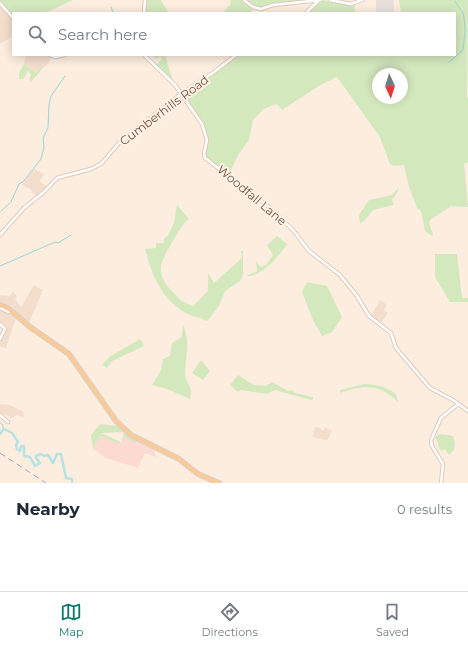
<!DOCTYPE html>
<html lang="en">
<head>
<meta charset="utf-8">
<style>
	:root { --surface:#fff; --page:#f6f6f7; --text:#1f2937; --muted:#747a83; --line:#e0e1e3; --accent:#0f766e }
	body { margin:0; font-family:Montserrat,sans-serif; background:var(--page); color:var(--text) }
	.compass { position:absolute; left:372px; top:68px; width:36px; height:36px; border-radius:50%; background:var(--surface); box-shadow:0 2px 10px #0003; rotate:176deg }
	.list { margin:0; padding:0; list-style:none }
	h2 { display:flex; justify-content:space-between; align-items:center; height:52px; margin:0; padding:0 16px; font-size:17px }
	h2 small { font-size:13px; font-weight:400; color:var(--muted) }
	.icon { flex:none; width:22px; height:22px; fill:none; stroke:currentColor; stroke-width:2; stroke-linecap:round; stroke-linejoin:round }
	.map { position:relative; flex:none; width:468px; height:483px; overflow:hidden }
	.search { position:absolute; background:var(--surface); box-shadow:0 2px 10px #0003; left:12px; right:12px; top:12px; height:44px; display:flex; align-items:center; gap:10px; box-sizing:border-box; padding:0 14px; border-radius:0px; color:var(--muted); font-size:15px }
	.sheet { height:108px; background:var(--surface) }
	nav { display:flex; justify-content:space-around; align-items:center; box-sizing:border-box; height:56px; border-top:1px solid var(--line); background:var(--surface); font-size:11px; color:var(--muted) }
	nav a { display:grid; justify-items:center; gap:2px }
	nav .on { color:var(--accent) }
	.map>svg:first-child { display:block }
	.residential { fill:#f3dece }
	.commercial { fill:#fcdad2 }
	.industrial { fill:#eae0db }
	.green { fill:#d4e8be; fill-rule:evenodd }
	.lines { fill:none; stroke-linecap:round; stroke-linejoin:round }
	.stream { stroke:#9bd3d6; stroke-width:1 }
	.river { stroke:#b4e3e4; stroke-width:2.5 }
	.minor-casing { stroke:#dfc9bb; stroke-width:4.5 }
	.major-casing { stroke:#d7cfcb; stroke-width:6 }
	.minor { stroke:#fff; stroke-width:2.5 }
	.major { stroke:#fbcb97; stroke-width:4 }
	.rail { stroke:#af9fc4; stroke-width:1; stroke-dasharray:6 4; stroke-linecap:butt }
	.labels { text-anchor:middle; dominant-baseline:central; stroke-width:4; stroke-linejoin:round; paint-order:stroke }
	.street-label { font-size:12px; fill:#715247; stroke:#fff2e5 }
</style>
</head>
<body>
<div class="map">
<svg width="468" height="483" viewBox="0 0 468 483">
	<rect width="100%" height="100%" fill="#fceddf"/>
	<path class="residential" d="M0,4L13,19V36L0,44Z
		M26,55H48L52,57L46,66L35,72L24,64Z
		M34,169L44,174L40,181L47,187L36,196L30,189L22,185Z
		M34,285L43,290L28,325L0,304V295L9,296L13,292L17,296L15,299L21,307Z
		M380,300L387,305L384,310L388,313L381,323L371,316Z
		M0,309L16,318L6,348L0,347V341L2,340L7,327L0,323Z
		M0,404L10,405L24,412L23,417L17,415L10,419L9,416L0,413Z
		M315,427L320,428L323,431L325,428L332,430L329,438L326,440L313,437Z"/>
	<path class="commercial" d="M125,432L154,449L156,457L145,453L138,468L106,458L93,449L100,436L120,444Z"/>
	<path class="industrial" d="M376,0H394V13H376Z"/>
	<path class="green" d="M0,0H73L45,13H13V17Z
		M146,0H161L169,13H145Z
		M231,0H242L253,8L251,13H225L224,11L230,5Z
		M245,0H314L260,8Z
		M321,0L356,4L354,7L356,13H307Z
		M399,0H453L454,2L455,0H468L467,97L468,98V162L464,164L468,207L451,206L430,220L429,223L433,234L432,236L425,231L421,211L417,208L409,187L404,165L394,166L390,164L380,137L337,77L322,84L282,110L277,104L263,109L262,111L253,120L249,140L238,155L229,174C222,169 205,162 205,152C205,144 207,138 205,129L183,94L237,55H455V13H401ZM378,74H402V98H378Z
		M154,55H165L174,84L155,66L162,59L161,56L155,59Z
		M24,64L35,72L45,66L31,82L29,81L31,74L28,71L23,79H19V73Z
		M399,187L397,193L392,200L394,205L373,210L366,219L360,224L359,215L369,200L392,195Z
		M177,205L189,219C181,225 178,233 173,241C161,261 154,271 171,290C178,298 183,303 193,306L208,291V273L214,283L242,258L241,251H243V275L240,281L225,291L219,306L207,321C200,317 192,317 186,313C161,299 152,275 145,249L156,248V243H164V238L167,237L174,223Z
		M277,236L287,244C280,255 261,278 246,276L257,271L256,262L261,267L266,265L273,255L267,245Z
		M435,254H457L462,298H468V302H450L435,277Z
		M307,282L327,286L342,317L332,332L322,336L313,320L302,292Z
		M183,325C191,341 185,358 185,375C186,383 194,388 190,399L167,389L152,385L161,370L163,359L170,356L172,343L182,337Z
		M140,339L144,346L112,361L107,368L102,365L109,357Z
		M201,360L210,371L203,380L192,373Z
		M238,375L254,385L266,386L272,382L288,391L292,390L295,393L313,397V399L311,400L275,390L267,394L241,390L238,392L230,385Z
		M364,384C377,384 386,387 396,394L398,402C379,383 363,385 340,393V390Z
		M100,424L118,426L136,439L134,443L123,436L124,432L101,433L121,442L120,444L100,436L93,449L91,435Z
		M439,434L453,436L455,443L454,450L449,455L445,449L441,451L438,446V443L435,437Z"/>
	<g class="lines">
		<path class="stream" d="M111,7L113,12
			M448,63L463,50L465,31L464,17L463,13L454,0
			M11,202L19,184L24,181L41,159L44,147L43,138L48,128L49,105L51,96L65,76
			M1,211L10,203
			M0,266L55,242L58,243L71,235
			M0,423L3,425V429"/>
		<path class="river" d="M0,434L4,429L12,433L18,442L16,445L17,449L20,451L21,446H24V456L30,457L35,466L40,463L36,458V456L41,454L44,456L48,455L53,463L57,454H61L66,478L72,479V483"/>
		<g class="minor-casing">
			<path id="minor" d="M244,0L253,7L261,9L273,5L321,0
				M330,0L351,4L362,0
				M0,3L13,18
				M144,13L145,0
				M306,13L318,1
				M50,55L55,57L65,55
				M144,55L175,85L202,124L207,140L204,153L205,158L268,206L293,230L309,251L340,275L357,296L369,316L391,333L396,348L430,388L453,400L468,411
				M0,235L24,208L44,192L57,178L91,169L101,164L119,143L181,94L214,72L236,55
				M0,308L9,312
				M0,324L5,329L0,339
				M0,415L8,422
				M441,483L443,464L432,446L431,440L441,418L458,404"/>
		</g>
		<g class="major-casing">
			<path id="major" d="M0,305L9,309L30,327L69,354L116,421L131,435L179,459L198,474L219,483"/>
		</g>
		<use href="#minor" class="minor"/>
		<use href="#major" class="major"/>
		<path class="rail" d="M0,453L46,483"/>
	</g>
	<g class="labels">
		<g class="street-label">
			<text transform="translate(164 110) rotate(-37)">Cumberhills Road</text>
			<text transform="translate(252 195) rotate(40)">Woodfall Lane</text>
		</g>
	</g>
</svg>
<svg class="compass" viewBox="-18 -18 36 36"><path d="M0-13l5 13h-10z" fill="#e53935"/><path d="M0 13l5-13h-10z" fill="#747a83"/></svg>
<div class="search"><svg class="icon" aria-label="search" viewBox="0 0 24 24"><circle cx="10" cy="10" r="6"/><path d="M15 15l6 6"/></svg>Search here</div>
</div>
<section class="sheet">
<h2>Nearby<small>0 results</small></h2>
<ul class="list">
</ul>
</section>
<nav>
<a class="on"><svg class="icon" aria-label="map" viewBox="0 0 24 24"><path d="M3 6l6-2 6 2 6-2v14l-6 2-6-2-6 2zM9 4v14M15 6v14"/></svg>Map</a>
<a><svg class="icon" aria-label="directions" viewBox="0 0 24 24"><path d="M12 3l9 9-9 9-9-9zM9 14v-3h6M13 9l2 2-2 2"/></svg>Directions</a>
<a><svg class="icon" aria-label="saved" viewBox="0 0 24 24"><path d="M7 4h10v16l-5-4-5 4z"/></svg>Saved</a>
</nav>
</body>
</html>
